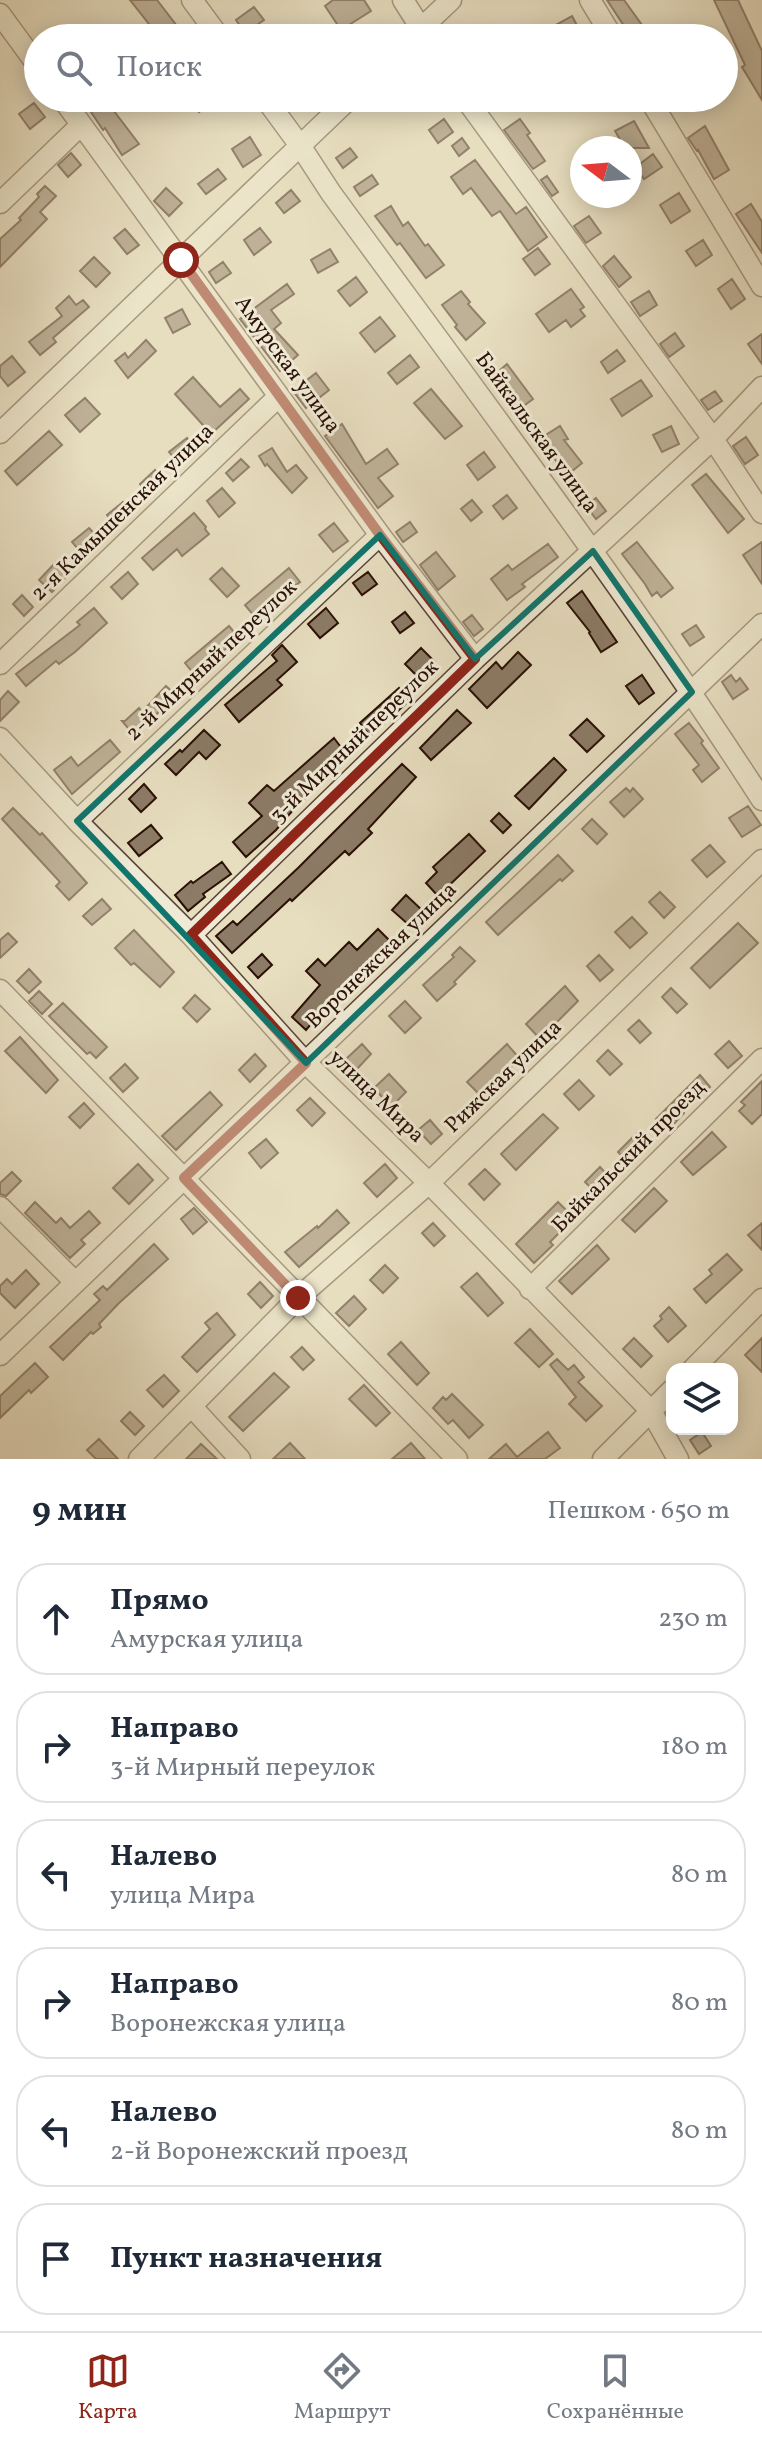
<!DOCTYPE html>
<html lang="ru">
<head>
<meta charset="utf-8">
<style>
	:root { --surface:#fff; --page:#f6f6f7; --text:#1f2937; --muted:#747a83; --line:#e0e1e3; --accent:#8f2418 }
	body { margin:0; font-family:Vollkorn,serif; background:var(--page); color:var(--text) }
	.controls { position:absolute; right:24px; bottom:24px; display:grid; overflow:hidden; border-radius:16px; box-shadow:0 4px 20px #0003 }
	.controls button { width:72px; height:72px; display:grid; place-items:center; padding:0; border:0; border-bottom:2px solid var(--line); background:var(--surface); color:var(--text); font:40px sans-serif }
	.compass { position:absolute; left:570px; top:136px; width:72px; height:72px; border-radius:50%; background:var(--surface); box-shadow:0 4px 20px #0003; rotate:286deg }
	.stop { position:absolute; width:24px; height:24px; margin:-18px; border:6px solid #8f2418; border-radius:50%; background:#fff }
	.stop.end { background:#8f2418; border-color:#fff; box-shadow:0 2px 8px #0008 }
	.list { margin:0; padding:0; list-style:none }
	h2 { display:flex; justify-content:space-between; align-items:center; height:104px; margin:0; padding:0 32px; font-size:34px }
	h2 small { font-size:26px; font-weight:400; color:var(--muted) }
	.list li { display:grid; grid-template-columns:52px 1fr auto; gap:24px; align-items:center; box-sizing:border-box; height:112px; margin:0 16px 16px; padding:0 16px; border:2px solid var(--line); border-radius:32px }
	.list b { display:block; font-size:30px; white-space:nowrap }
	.list p { margin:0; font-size:26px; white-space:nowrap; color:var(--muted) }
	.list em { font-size:26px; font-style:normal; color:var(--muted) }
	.icon { flex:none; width:44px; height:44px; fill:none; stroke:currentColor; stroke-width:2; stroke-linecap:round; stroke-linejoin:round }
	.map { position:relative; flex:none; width:762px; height:1459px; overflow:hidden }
	.search { position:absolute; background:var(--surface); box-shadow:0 4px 20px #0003; left:24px; right:24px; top:24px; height:88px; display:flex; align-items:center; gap:20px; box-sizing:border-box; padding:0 28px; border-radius:44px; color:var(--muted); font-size:30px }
	.sheet { height:872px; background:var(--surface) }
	nav { display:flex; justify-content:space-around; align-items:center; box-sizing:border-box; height:112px; border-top:2px solid var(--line); background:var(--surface); font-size:22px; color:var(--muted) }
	nav a { display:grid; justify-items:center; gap:4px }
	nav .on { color:var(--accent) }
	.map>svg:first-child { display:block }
	.building { fill:#8c7b66; stroke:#2a1005; stroke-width:2 }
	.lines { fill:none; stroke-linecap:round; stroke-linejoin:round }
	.minor-casing { stroke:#594434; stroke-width:23 }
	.minor { stroke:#efead6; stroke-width:20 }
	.route { stroke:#8f2418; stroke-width:10 }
	.marked { fill:none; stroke:#0f766e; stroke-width:6; stroke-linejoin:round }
	.labels { text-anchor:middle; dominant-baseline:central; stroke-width:6; stroke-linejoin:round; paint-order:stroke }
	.street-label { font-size:22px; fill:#2a1005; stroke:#efead6 }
</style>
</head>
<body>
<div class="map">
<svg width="762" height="1459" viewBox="0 0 762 1459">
	<rect width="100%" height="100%" fill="#e7dec0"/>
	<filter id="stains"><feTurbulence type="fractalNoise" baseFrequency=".0025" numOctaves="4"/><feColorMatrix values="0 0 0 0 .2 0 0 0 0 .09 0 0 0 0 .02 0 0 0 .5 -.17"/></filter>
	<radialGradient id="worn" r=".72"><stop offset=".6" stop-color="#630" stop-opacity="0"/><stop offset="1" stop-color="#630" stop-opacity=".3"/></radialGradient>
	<path class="building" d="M130,0H157L177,26L160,38Z
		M333,0H364L371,11L341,30L325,6Z
		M607,0H624L642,25L630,35Z
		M714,0H738L762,51V100L742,67L745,65Z
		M254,7L264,20L245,33L236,20Z
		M572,16L580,31L568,38H532Z
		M98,98H104L139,144L122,155L105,128L103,130L87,106Z
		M187,98H216L199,112Z
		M34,103L45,117L30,129L19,114Z
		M444,119L453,132L438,143L429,130Z
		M520,119L530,133L527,135L545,161L533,169L504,130Z
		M634,121L649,148H625L615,131Z
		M705,126L729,170L714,179L698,150L697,151L688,138Z
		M250,137L261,155L243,167L232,149Z
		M462,138L469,148L459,156L452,146Z
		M350,148L357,157L343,168L336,158Z
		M71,153L81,165L68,177L58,165Z
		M653,154L662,167L644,179L636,167Z
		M475,160L516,214L526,207L547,237L528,251L500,211L492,216L471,188L463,194L451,177Z
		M218,169L226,179L206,194L198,184Z
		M372,175L378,184L360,196L354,187Z
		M547,176L558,192L552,196L541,180Z
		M45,186L56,196L40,212L47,219L0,267V239L21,220L19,218L39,197L37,194Z
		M166,188L182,203L169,216L154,201Z
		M291,190L300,201L284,213L276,203Z
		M679,193L690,211L671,223L660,205Z
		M751,204L762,222V253L736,214Z
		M391,206L403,226L408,222L425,246L428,244L444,265L426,278L400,243L397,245L375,216Z
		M589,216L601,233L586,243L574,226Z
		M260,228L271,242L254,255L244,240Z
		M125,229L139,245L127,254L114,238Z
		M703,240L712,255L696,266L686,251Z
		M538,248L550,264L535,275L523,259Z
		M330,249L338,262L318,273L311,260Z
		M614,256L631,277L619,287L603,266Z
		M94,257L110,273L96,287L80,271Z
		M223,262L231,273L216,283L209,272Z
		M356,277L367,292L350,306L338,291Z
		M732,279L745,299L731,309L718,289Z
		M287,284L294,294L271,310L281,323L274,329L298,355L280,371L240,319Z
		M571,289L584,307L580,310L585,316L571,327L566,320L549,332L536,314Z
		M461,291L470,302L468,304L485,323L466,340L455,327L457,325L442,305Z
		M649,291L657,305L640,316L631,302Z
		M69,296L76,305L83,300L89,307L53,338L56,342L40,355L29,342L62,316L56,308Z
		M182,309L190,324L173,333L165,318Z
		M380,317L395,336L375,352L360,333Z
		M675,333L684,346L669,357L660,344Z
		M762,334V364L748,344Z
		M146,340L156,351L128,378L115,361L125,353L128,358Z
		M617,350L625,361L608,373L601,362Z
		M410,355L419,367L397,384L388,373Z
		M12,356L25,372L8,386L0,376V366Z
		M507,364L533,399L518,410L501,385L500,386L492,377Z
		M316,373L329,390L306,408L293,391Z
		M193,377L220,407L240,389L249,399L211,434L175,394Z
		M641,380L652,396L622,416L611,399Z
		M431,389L462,426L445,439L414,403Z
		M715,391L722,401L708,410L701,400Z
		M85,398L100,414L80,432L65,415Z
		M342,424L366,464L387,449L398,464L378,478L393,496L378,508L325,436Z
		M560,426L568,439L564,440L582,463L566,476L541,438Z
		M671,426L679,444L662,452L653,435Z
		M49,431L62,445L17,485L5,471Z
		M746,437L758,455L745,464L733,446Z
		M187,438L196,451L179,464L169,452Z
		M272,448L287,472L296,465L307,478L292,493L267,464L265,466L259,456Z
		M484,452L495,467L478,480L467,465Z
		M241,459L249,467L233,481L226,473Z
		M155,470L165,482L150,495L140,484Z
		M706,474L744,519L728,533L692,485Z
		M222,488L235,503L219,517L207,501Z
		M507,495L517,508L503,519L493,506Z
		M596,498L606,511L596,519L586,506Z
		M472,500L482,512L471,521L461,509Z
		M123,502L131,512L115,525L107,515Z
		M194,513L206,527L205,529L209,534L182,556L177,549L153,570L142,558Z
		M410,522L417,532L403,542L396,532Z
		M334,523L348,541L333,552L319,535Z
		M89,528L100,540L83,555L72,542Z
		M637,542L673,588L661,597L657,592L652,596L645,584L622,554Z
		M762,542V584L743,555Z
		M548,544L558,557L522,584L525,587L507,600L491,579L508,565L512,570Z
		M436,552L455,576L438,590L420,565Z
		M56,562L69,574L52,592L39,580Z
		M222,568L239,586L227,597L210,579Z
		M289,568L300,582L270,605L275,610L260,623L245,605Z
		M128,572L138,584L122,599L111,587Z
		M368,572L377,584L362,595L353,583Z
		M582,591L617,642L601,652L589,633L590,632L567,603Z
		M22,595L33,607L24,616L13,604Z
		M94,608L107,623L75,652L59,664L56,661L26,686L16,674L80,625L77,622Z
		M326,608L338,623L320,638L308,624Z
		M405,612L414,623L400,633L392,622Z
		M472,615L483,629L474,636L463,622Z
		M696,625L704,637L690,646L682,634Z
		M229,626L239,638L208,663L211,666L197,678L185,663Z
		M282,645L297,662L277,680L282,685L239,722L225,705L277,661L272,655Z
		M421,648L435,662L419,678L405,664Z
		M518,652L531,665L487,708L469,689L496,662L502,669Z
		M642,675L654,693L639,704L626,686Z
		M731,675L736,682L740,678L748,689L733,699L722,682Z
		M166,686L177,696L163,712L161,710L134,735L122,721H125L139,708L142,712Z
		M399,688L410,700L370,736L360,723Z
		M8,691L19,702L0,721V700Z
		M457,710L471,723L431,760L420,748Z
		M587,719L604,736L587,752L570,735Z
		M689,723L703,741L701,743L719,768L702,782L693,770L699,765L675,734Z
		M204,730L220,745L206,759L199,752L176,775L165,764L180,750L182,752Z
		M334,738L349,758L326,777L327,779L293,810L276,830L246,857L233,842L262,816L249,803L267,785L274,791Z
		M110,740L120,752L72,794L54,770L71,757L78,766Z
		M554,758L566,770L529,809L515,796Z
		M402,764L416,777L368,829L372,833L349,855L345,851L292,901L290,899L232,953L216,936L233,921L237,925L298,868Z
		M144,784L156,798L141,812L129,799Z
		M626,788L630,792L633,788L643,799L624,817L610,802Z
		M748,806L761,825L742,837L729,818Z
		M13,808L40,835L42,833L87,883L69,900L56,886L60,882L2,819Z
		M499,813L511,825L503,833L491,821Z
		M592,819L607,834L597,844L582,829Z
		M151,825L162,838L139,856L128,843Z
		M469,834L485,851L438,896L426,883L437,872L433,867Z
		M710,845L725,862L707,877L692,860Z
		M558,855L573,871L562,881L560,879L498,935L486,922Z
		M222,862L231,874L203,894L205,897L188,911L175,895L191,881L193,883Z
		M660,892L675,907L664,918L649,902Z
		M406,895L424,912L410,926L392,910Z
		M102,899L111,909L92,925L83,916Z
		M632,917L647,933L630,948L615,932Z
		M738,923L758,943L710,988L691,968Z
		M378,929L390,941L369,962L371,964L333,998L306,1030L292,1017L320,985L306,971L318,959L325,966L349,942L357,950Z
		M134,930L174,972L160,987L134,963L131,965L115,948Z
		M8,933L17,942L0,958V940Z
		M460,947L475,961L454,982L456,984L437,1001L423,985L454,957L452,955Z
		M262,954L272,965L258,978L248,967Z
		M599,955L613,970L600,981L587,966Z
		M29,969L41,982L29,993L17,981Z
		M565,986L578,1001L540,1039L526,1024Z
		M671,988L687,1004L677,1013L662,997Z
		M39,991L52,1004L42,1014L29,1001Z
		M195,995L210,1009L197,1022L183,1008Z
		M405,1001L421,1018L405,1033L389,1016Z
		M63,1003L107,1047L96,1058L90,1052L87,1054L49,1016Z
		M639,1020L651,1033L640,1043L628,1030Z
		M20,1037L58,1080L46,1093L5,1051Z
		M729,1041L742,1056L728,1068L715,1054Z
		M362,1044L371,1054L356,1070L345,1060Z
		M507,1044L520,1059L495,1081L497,1083L482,1097L467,1082Z
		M608,1050L622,1064L610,1075L597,1061Z
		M255,1054L266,1066L250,1082L239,1070Z
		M125,1064L138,1078L123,1092L110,1078Z
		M389,1074L406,1092L391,1107L374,1088Z
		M700,1075L710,1087L683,1111L684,1113L668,1130L656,1119Z
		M579,1080L594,1096L579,1110L564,1094Z
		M762,1081V1114L752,1124L739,1111L745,1105L741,1102Z
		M210,1092L222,1105L176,1150L162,1136Z
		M310,1098L325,1113L312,1126L297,1110Z
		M84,1103L94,1114L80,1128L69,1117Z
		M543,1114L558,1128L516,1170L501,1154Z
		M430,1120L442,1134L431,1144L418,1130Z
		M712,1132L726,1147L693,1175L681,1162Z
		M637,1133L650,1146L631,1165L618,1152Z
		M266,1139L278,1153L261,1168L249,1153Z
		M138,1164L153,1180L129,1204L113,1188Z
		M385,1164L397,1178L377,1197L364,1183Z
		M600,1167L612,1180L598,1195L585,1182Z
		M485,1169L500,1184L484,1200L469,1184Z
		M12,1172L21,1181L6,1196L0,1194V1183Z
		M654,1188L667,1201L635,1232L622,1220Z
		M35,1202L56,1223L61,1218L70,1228L89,1211L100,1223L81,1240L85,1244L70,1258L25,1213Z
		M558,1202L574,1218L550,1242L553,1245L534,1263L516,1244Z
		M194,1208L207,1222L193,1234L181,1219Z
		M337,1210L349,1223L299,1267L285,1252L317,1226L318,1228Z
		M433,1223L445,1236L434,1246L422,1233Z
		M762,1223V1250L748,1235Z
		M154,1244L168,1259L119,1303L99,1324L101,1327L93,1334L91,1332L63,1360L50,1347L100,1300L94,1294L103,1286L107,1290Z
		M597,1245L609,1259L572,1294L559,1281Z
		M727,1254L742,1270L706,1303L694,1289L712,1274L709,1270Z
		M385,1265L398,1278L383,1293L370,1280Z
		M26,1270L39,1284L15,1308L0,1293V1286L7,1279L12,1284Z
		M477,1273L503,1303L488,1316L461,1287Z
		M260,1282L273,1296L261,1308L248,1294Z
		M354,1296L366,1309L349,1326L336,1313Z
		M669,1307L686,1326L668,1342L654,1326L662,1319L660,1316Z
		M217,1313L235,1335L197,1372L182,1357L210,1329L205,1323Z
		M530,1329L553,1354L539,1367L515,1343Z
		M634,1338L652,1356L641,1367L623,1349Z
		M762,1338V1372L745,1355Z
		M401,1342L429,1373L417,1385L388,1354Z
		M302,1347L314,1360L303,1370L291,1357Z
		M557,1359L568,1370L574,1365L584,1377L578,1382L602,1406L586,1421L569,1404L576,1397L550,1365Z
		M35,1363L48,1377L31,1393L29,1390L0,1418V1396Z
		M274,1373L289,1387L243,1431L229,1417Z
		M164,1375L179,1391L163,1407L147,1390Z
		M364,1385L390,1413L376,1426L349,1399Z
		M452,1394L483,1425L469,1438L453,1420L448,1424L433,1408L443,1397L446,1400Z
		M130,1412L144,1426L135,1435L121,1421Z
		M548,1432L560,1448L545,1459H489L506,1444L517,1457Z
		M702,1432L711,1446L699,1454L690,1440Z
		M99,1439L118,1459H96L87,1450Z
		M290,1443L305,1459H273Z
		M411,1443L425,1459H392Z
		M201,1444L217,1459H186Z"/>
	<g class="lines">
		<g class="minor-casing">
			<path id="minor" d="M192,0L220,38
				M403,0L427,38
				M590,0L613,38
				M0,14L38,66
				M411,38L451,0
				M62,98L380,535L475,659
				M265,98L301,147L331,193C478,394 627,591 762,800
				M465,98L713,439L762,513
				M649,98L762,286
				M0,203L81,125
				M0,433L350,98
				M0,664L279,396
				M0,738L77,821L191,935L306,1063L429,1183L651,1411L678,1459
				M77,821L380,535
				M191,935L475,659L713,439L762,387
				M0,990C153,1146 304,1304 457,1459
				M0,1207L75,1282
				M530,1289L762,1059
				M0,1355L762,624
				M693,1369L762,1299
				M192,1407L240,1459
				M139,1459L298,1298L429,1183L762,860
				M603,1459L672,1390"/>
		</g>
		<use href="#minor" class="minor"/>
	</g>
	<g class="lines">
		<path class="route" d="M181,260L380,535L475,659L191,935L306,1063L184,1178L298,1298"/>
	</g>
	<path d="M0 0H762V1459H0ZM380,535L475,659L593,551L692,692L306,1063L77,821Z" fill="#e7dec0" fill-opacity=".55" fill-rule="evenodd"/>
	<path class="marked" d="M380,535L475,659L593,551L692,692L306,1063L77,821Z"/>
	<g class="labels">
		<g class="street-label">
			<text transform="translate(287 365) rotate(54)">Амурская улица</text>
			<text transform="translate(536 433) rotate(54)">Байкальская улица</text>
			<text transform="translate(123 513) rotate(-44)">2-я Камышенская улица</text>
			<text transform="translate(212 661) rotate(-43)">2-й Мирный переулок</text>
			<text transform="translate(355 742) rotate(-44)">3-й Мирный переулок</text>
			<text transform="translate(382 956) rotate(-44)">Воронежская улица</text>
			<text transform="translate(504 1077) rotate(-44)">Рижская улица</text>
			<text transform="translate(376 1097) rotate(44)">улица Мира</text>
			<text transform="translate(629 1157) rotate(-45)">Байкальский проезд</text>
		</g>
	</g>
	<rect width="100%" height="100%" filter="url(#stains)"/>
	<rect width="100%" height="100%" fill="url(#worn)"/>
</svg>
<div class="controls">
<button><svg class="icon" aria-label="layers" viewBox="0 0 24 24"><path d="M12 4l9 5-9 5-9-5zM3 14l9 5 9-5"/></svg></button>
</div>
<svg class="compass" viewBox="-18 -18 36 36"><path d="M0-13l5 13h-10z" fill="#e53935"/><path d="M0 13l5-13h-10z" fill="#747a83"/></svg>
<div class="stop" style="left:181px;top:260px"></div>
<div class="stop end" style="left:298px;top:1298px"></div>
<div class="search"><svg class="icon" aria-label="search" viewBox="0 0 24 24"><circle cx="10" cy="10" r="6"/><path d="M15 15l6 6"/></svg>Поиск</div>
</div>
<section class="sheet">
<h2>9 мин<small>Пешком · 650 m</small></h2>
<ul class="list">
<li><svg class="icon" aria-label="ahead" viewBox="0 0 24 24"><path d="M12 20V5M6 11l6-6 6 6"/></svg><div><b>Прямо</b><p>Амурская улица</p></div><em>230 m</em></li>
<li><svg class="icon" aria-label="right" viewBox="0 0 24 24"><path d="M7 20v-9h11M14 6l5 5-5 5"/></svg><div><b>Направо</b><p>3-й Мирный переулок</p></div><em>180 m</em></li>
<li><svg class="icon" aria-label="left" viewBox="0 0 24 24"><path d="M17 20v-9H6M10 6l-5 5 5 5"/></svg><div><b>Налево</b><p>улица Мира</p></div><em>80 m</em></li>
<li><svg class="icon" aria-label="right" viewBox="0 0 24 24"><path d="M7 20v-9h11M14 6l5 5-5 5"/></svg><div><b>Направо</b><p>Воронежская улица</p></div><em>80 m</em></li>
<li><svg class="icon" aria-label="left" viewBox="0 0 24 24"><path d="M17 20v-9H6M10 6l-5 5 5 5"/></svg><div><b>Налево</b><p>2-й Воронежский проезд</p></div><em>80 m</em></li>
<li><svg class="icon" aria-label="arrive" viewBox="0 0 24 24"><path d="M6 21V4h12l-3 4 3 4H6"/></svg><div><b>Пункт назначения</b></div></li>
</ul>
</section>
<nav>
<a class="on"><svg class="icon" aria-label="map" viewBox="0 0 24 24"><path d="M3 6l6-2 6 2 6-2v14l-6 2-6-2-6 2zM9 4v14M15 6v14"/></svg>Карта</a>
<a><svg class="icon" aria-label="directions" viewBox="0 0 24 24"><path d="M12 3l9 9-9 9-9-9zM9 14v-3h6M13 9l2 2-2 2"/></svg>Маршрут</a>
<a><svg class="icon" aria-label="saved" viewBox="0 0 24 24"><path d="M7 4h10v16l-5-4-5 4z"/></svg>Сохранённые</a>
</nav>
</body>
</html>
